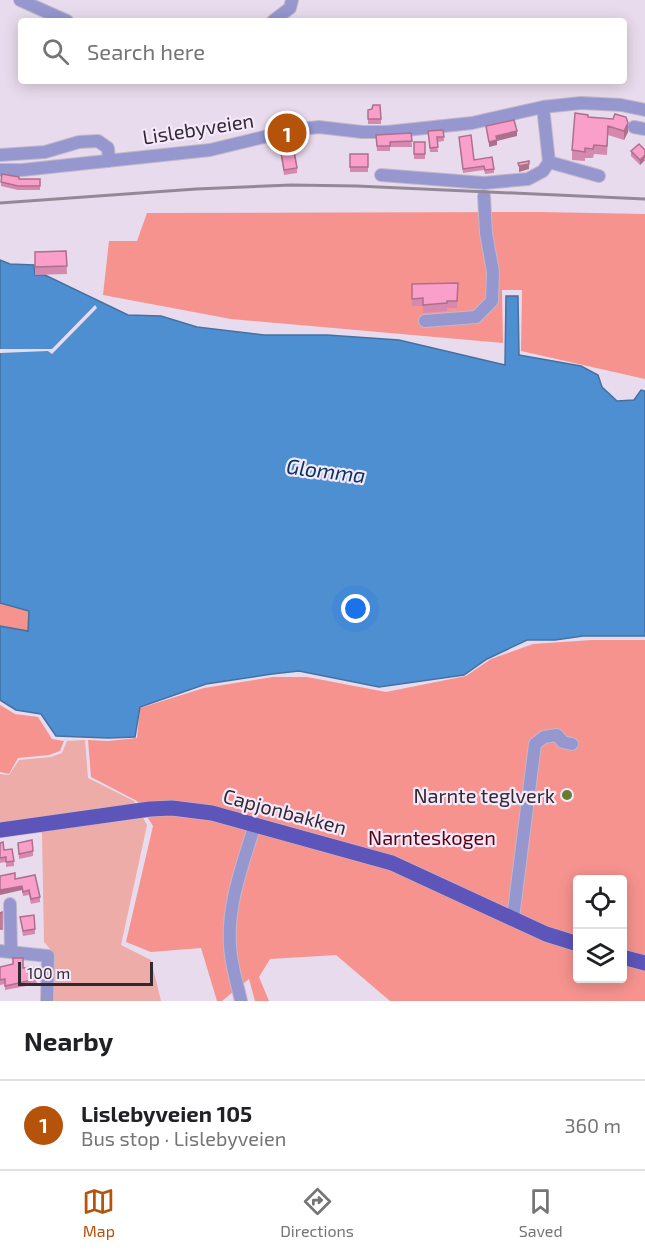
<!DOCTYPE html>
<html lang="en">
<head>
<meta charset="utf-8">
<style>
	:root { --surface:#fff; --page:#f6f6f6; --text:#202124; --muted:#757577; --line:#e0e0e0; --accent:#b45309 }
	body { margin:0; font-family:"Exo 2",sans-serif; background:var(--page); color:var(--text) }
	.controls { position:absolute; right:18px; bottom:18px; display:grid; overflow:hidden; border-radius:6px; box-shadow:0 3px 15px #0003 }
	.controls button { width:54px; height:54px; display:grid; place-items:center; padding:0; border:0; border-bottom:2px solid var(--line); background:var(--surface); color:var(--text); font:30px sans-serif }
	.scale { position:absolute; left:18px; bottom:15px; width:135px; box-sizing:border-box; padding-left:6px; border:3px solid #302b32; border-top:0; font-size:16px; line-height:21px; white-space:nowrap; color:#302b32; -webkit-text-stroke:4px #f5e8fa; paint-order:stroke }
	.you { position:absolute; left:356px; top:609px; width:21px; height:21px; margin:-15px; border:4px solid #fff; border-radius:50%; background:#1a73e8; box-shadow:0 0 0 9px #1a73e833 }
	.badge { display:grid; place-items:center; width:39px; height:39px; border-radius:50%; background:var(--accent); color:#fff; font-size:20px; font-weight:700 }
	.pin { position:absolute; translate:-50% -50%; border:3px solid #fff; box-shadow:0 2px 6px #0006 }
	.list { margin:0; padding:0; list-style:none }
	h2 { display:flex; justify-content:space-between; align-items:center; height:78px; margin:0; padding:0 24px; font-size:26px }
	h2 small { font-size:20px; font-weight:400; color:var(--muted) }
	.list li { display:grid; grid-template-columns:39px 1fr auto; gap:18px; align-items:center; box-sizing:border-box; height:90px; padding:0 24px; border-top:2px solid var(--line) }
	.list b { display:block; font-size:22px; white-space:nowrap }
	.list p { margin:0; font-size:20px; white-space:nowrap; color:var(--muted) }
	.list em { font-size:20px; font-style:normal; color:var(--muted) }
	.icon { flex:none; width:33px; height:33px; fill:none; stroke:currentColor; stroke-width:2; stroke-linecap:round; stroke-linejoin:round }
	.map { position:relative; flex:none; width:645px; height:1001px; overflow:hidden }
	.search { position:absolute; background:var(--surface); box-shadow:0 3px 15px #0003; left:18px; right:18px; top:18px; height:66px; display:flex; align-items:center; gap:15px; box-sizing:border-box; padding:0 21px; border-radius:6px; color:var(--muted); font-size:22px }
	.sheet { height:168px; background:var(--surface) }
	nav { display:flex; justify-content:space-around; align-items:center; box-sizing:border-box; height:84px; border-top:2px solid var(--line); background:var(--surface); font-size:16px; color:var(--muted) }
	nav a { display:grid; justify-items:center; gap:3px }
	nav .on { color:var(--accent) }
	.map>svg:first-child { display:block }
	.green { fill:#eeaca8 }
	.forest { fill:#f6938f; fill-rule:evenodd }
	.water { fill:#4e8fd1; stroke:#4571a1; stroke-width:1.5 }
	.pier { fill:#e8dbed }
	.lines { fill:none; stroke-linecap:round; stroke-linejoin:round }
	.minor-casing { stroke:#c3b8c8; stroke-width:14 }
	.major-casing { stroke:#c3b8c8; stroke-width:16 }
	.minor { stroke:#9697cf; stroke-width:12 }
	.major { stroke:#5d55b9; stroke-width:15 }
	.rail { stroke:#938996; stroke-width:3 }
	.wall { fill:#d689ae }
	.shaded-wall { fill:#ae6f8d }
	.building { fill:#f99fca; stroke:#ae6f8d; stroke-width:1.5 }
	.poi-dot { fill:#667c2e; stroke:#f5e8fa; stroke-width:2 }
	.labels { text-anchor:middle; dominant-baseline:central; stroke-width:4.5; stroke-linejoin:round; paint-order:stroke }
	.street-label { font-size:20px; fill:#302b32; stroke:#f5e8fa }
	.poi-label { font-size:20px; fill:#302b32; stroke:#f5e8fa; text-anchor:end }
	.park-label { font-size:20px; fill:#5b010d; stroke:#f5e8fa }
	.water-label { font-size:21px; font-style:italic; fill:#033661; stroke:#f5e8fa }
</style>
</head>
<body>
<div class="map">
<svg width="645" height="1001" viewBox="0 0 645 1001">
	<rect width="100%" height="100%" fill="#e8dbed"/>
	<path class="green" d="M85,740L88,778L134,801L147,825L121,945L151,960L161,1001H50V949L44,942L42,835L38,819L0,824V774L9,775L19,760L51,757L62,753L67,741Z"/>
	<path class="forest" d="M541,212L645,214V379L521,351L522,290H502L503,343L231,319L103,295L109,241H137L147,213Z
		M0,603L29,611L28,631L0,626Z
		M592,640H645V1001H390L336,955L270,959L259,977L269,1001H255L249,979L222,1001H217L201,948L151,952L126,942L153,826L137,801L91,777L88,740L108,741L137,738L140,708L204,688L273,677H307L386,692L466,676L491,659L533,644ZM578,880H622V978H578Z
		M0,705L15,714L38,717L52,739L64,741L60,751L49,755L18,758L9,774L0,772Z"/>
	<path class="water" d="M0,260L10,264L34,265L35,275H45L128,315L161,316L197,327L264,335H327L399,340L505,365L506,296H518L519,355L581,366L598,375L602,387L617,401L634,400L641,390L645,391V636H583L555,640H527L487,659L464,675L379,687L299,671L272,674L206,684L140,707L135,737L108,738L56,736L41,714L16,710L0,700V626L28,631L29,611L0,603Z"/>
	<path class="pier" d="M95,305L97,308L52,354L48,351L0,353V349H52Z"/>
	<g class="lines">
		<g class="minor-casing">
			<path id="minor" d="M20,0L67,21
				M273,21L290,8L292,0
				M634,127L645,129
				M0,155L45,152L79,142L98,141L108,148L109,161
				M549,162L599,176
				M0,170H22L210,150L293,130L319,127L362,132H387L472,123L543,107L581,103L621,105L645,110
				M381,175L484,183L528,179L543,171L549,162L543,107
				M425,321L476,317L492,301L493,272L486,233L484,196
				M10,904L11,951
				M513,918L535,744L544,737L557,735L563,742L572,744
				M0,951L48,956L47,1001
				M241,1001C237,983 231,965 230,946C227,904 243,864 255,824"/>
		</g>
		<g class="major-casing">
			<path id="major" d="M0,830L150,809L172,808L212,813L392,863L546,934L578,944
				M622,957L645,963"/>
		</g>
		<use href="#minor" class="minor"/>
		<use href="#major" class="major"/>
		<path class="rail" d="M0,203L196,189L291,185L357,186L645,199"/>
	</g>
	<path class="wall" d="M368,110L381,119V124H368Z
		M588,117L628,132L624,140L608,135L607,155L594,154L593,158H585V161L572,160V150Z
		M443,130L444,141L437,142L438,152H430L428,131Z
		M411,133L412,147H390V151H377L376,135Z
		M459,137L474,160L494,169V173L485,174L484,170L463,173Z
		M414,142H425V159H414Z
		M645,150V161H644L640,165L631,156V151Z
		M281,153L297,168V173L284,175Z
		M350,154H368V172H350Z
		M19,179H40V190H18L1,186V182Z
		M66,251L67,274L35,275V252Z
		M412,284L458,291L457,308H447V311L423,313V306H412Z
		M0,843L4,850L14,861V866L6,867V862L0,863Z
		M18,843L33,851V856L19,859Z
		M15,879L40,897V902L31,904L29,895L23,896L22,890Z
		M34,915L35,934L23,936L20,917Z
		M0,967L23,968L33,967L37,984L5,990V984L0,985Z"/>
	<path class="shaded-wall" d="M628,123V132L624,140V131Z
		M517,131V136L497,141V145L489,147V142L496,136Z
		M644,156V161L640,165V160Z
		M529,164V169L519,172V166Z
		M22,886V890L0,895V890Z"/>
	<path class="building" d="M373,105H380L381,119H368V110L372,109Z
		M575,113L588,115V117L613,119L615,114L626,117L628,123L624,131L608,126L607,146L594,145L593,149L585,148V152L572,150Z
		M514,120L517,131L496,136L497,140L489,142L486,126Z
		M443,130L444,137H437L438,147L430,148L428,131Z
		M411,133L412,141L390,142V146H377L376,135Z
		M471,135L474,160L492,157L494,169L485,170L484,166L463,169L459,137Z
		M414,142H425V154H414Z
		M639,144L645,150V157L644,156L640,160L631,151Z
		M294,151L297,168L284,170L281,153Z
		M350,154H368V167H350Z
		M529,161V164L519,166L518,163Z
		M2,174L19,177V179H40V186H18L1,182Z
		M66,251L67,266L35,267V252Z
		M458,283L457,301H447V303L423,305V298L412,299V284Z
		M32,840L33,851L19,854L18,843Z
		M3,842L4,850L12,849L14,861L6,862V857L0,858V843Z
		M15,873V879L35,875L40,897L31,899L29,890L23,892L22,886L0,890V876Z
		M2,912V929H0V913Z
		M34,915L35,929L23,931L20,917Z
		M13,958H23V968L33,967L34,972H36L37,979L5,986V979L0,980V967L13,964Z"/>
	<circle class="poi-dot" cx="567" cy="795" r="6"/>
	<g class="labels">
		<g class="street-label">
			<text transform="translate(198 128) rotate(-9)">Lislebyveien</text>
			<text transform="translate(285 811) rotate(15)">Capjonbakken</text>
		</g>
		<g class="poi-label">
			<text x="555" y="795">Narnte teglverk</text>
		</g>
		<g class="park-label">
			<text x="432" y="837">Narnteskogen</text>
		</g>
		<g class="water-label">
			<text transform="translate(326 470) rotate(7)">Glomma</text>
		</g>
	</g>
</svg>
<div class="controls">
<button><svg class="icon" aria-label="locate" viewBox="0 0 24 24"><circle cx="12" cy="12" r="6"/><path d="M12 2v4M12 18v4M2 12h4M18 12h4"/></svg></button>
<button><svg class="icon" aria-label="layers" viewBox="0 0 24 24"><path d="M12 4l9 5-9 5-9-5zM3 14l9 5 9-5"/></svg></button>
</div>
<div class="scale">100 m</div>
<div class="you"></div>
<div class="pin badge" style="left:287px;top:133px">1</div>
<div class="search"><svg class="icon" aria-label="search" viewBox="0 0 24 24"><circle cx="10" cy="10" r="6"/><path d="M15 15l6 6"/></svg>Search here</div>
</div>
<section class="sheet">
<h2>Nearby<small></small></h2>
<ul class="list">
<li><span class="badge">1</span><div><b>Lislebyveien 105</b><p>Bus stop · Lislebyveien</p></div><em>360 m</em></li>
</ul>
</section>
<nav>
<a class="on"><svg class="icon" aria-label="map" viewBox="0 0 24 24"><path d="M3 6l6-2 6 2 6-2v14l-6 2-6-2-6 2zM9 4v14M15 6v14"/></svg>Map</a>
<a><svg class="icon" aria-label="directions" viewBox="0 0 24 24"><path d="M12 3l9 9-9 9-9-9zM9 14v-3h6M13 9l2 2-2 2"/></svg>Directions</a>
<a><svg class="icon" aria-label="saved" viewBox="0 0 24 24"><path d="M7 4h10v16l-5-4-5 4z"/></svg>Saved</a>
</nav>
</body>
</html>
